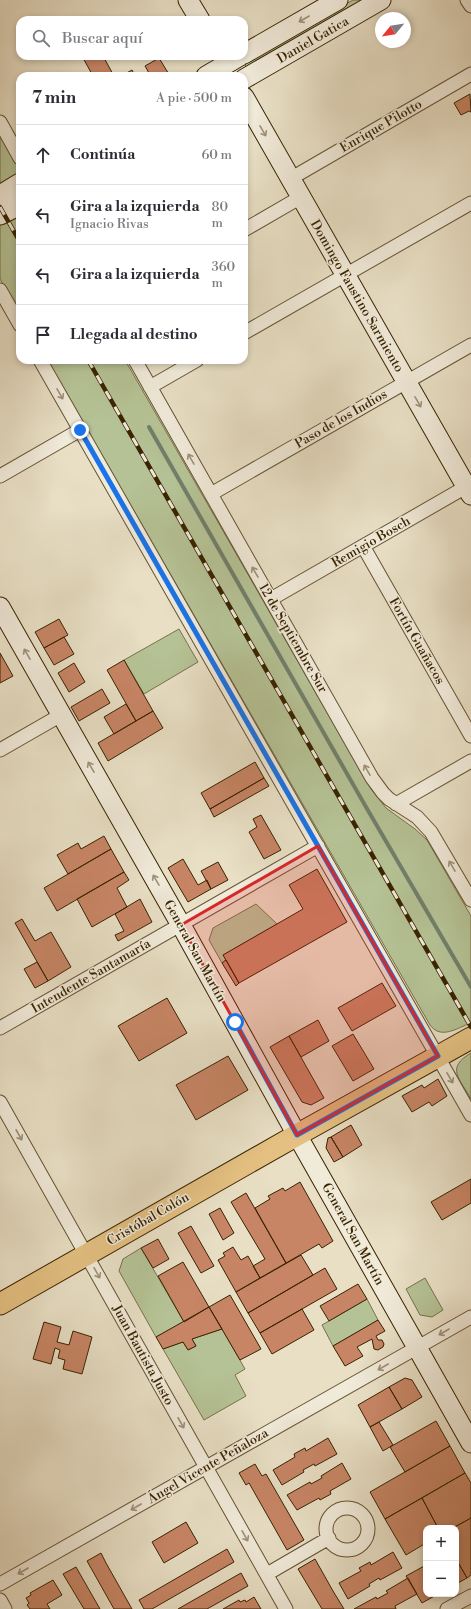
<!DOCTYPE html>
<html lang="es">
<head>
<meta charset="utf-8">
<style>
	:root { --surface:#fff; --page:#f2f2f3; --text:#2b2b33; --muted:#7c7c81; --line:#e1e1e2 }
	body { margin:0; font-family:"Libre Bodoni",serif; background:var(--page); color:var(--text) }
	.controls { position:absolute; right:12px; bottom:12px; display:grid; overflow:hidden; border-radius:8px; box-shadow:0 2px 6px #0003 }
	.controls button { width:36px; height:36px; display:grid; place-items:center; padding:0; border:0; border-bottom:1px solid var(--line); background:var(--surface); color:var(--text); font:20px sans-serif }
	.compass { position:absolute; left:375px; top:12px; width:36px; height:36px; border-radius:50%; background:var(--surface); box-shadow:0 2px 6px #0003; rotate:240deg }
	.stop { position:absolute; width:12px; height:12px; margin:-9px; border:3px solid #1a73e8; border-radius:50%; background:#fff }
	.stop.end { background:#1a73e8; border-color:#fff; box-shadow:0 1px 4px #0008 }
	.list { margin:0; padding:0; list-style:none }
	h2 { display:flex; justify-content:space-between; align-items:center; height:52px; margin:0; padding:0 16px; font-size:17px }
	h2 small { font-size:13px; font-weight:400; color:var(--muted) }
	.list li { display:grid; grid-template-columns:26px 1fr auto; gap:12px; align-items:center; box-sizing:border-box; height:60px; padding:0 16px; border-top:1px solid var(--line) }
	.list b { display:block; font-size:15px; white-space:nowrap }
	.list p { margin:0; font-size:13px; white-space:nowrap; color:var(--muted) }
	.list em { font-size:13px; font-style:normal; color:var(--muted) }
	.icon { flex:none; width:22px; height:22px; fill:none; stroke:currentColor; stroke-width:2; stroke-linecap:round; stroke-linejoin:round }
	.map { position:relative; flex:none; width:471px; height:1609px; overflow:hidden }
	.search { position:absolute; background:var(--surface); box-shadow:0 2px 6px #0003; left:16px; top:16px; width:232px; height:44px; display:flex; align-items:center; gap:10px; box-sizing:border-box; padding:0 14px; border-radius:12px; color:var(--muted); font-size:15px }
	.panel { position:absolute; background:var(--surface); box-shadow:0 2px 6px #0003; left:16px; top:72px; width:232px; height:292px; border-radius:12px }
	.map>svg:first-child { display:block }
	.green { fill:#b5c295; stroke:#77724b }
	.lines { fill:none; stroke-linecap:round; stroke-linejoin:round }
	.stream { stroke:#717f6b; stroke-width:4 }
	.building { fill:#c78565; stroke:#392301 }
	.minor-casing { stroke:#655232; stroke-width:15 }
	.secondary-casing { stroke:#392301; stroke-width:21 }
	.primary-casing { stroke:#392301; stroke-width:23 }
	.minor { stroke:#f0ead9; stroke-width:13 }
	.secondary { stroke:#f0ead9; stroke-width:19 }
	.primary { stroke:#e4c082; stroke-width:21 }
	.rail-casing { stroke:#392301; stroke-width:4.5 }
	.rail { stroke:#f0ead9; stroke-width:3; stroke-dasharray:9; stroke-linecap:butt }
	.oneway { stroke:#9e9078 }
	.route { stroke:#1a73e8; stroke-width:5 }
	.marked { fill:#d62828; fill-opacity:0.2; stroke:#d62828; stroke-width:3; stroke-linejoin:round }
	.labels { text-anchor:middle; dominant-baseline:central; stroke-width:3; stroke-linejoin:round; paint-order:stroke }
	.street-label { font-size:13px; fill:#392301; stroke:#f0ead9 }
</style>
</head>
<body>
<div class="map">
<svg width="471" height="1609" viewBox="0 0 471 1609">
	<rect width="100%" height="100%" fill="#e8dfc5"/>
	<filter id="stains"><feTurbulence type="fractalNoise" baseFrequency=".005" numOctaves="4"/><feColorMatrix values="0 0 0 0 .2 0 0 0 0 .09 0 0 0 0 .02 0 0 0 .5 -.17"/></filter>
	<radialGradient id="worn" r=".72"><stop offset=".6" stop-color="#630" stop-opacity="0"/><stop offset="1" stop-color="#630" stop-opacity=".3"/></radialGradient>
	<path class="green" d="M353,0H369L246,67L245,64L246,61Z
		M0,133C5,141 24,168 17,177C13,181 5,184 0,187Z
		M20,214V314L0,279V224Z
		M47,360H125L371,789L386,808L415,829L427,840L471,916V1023C457,1028 441,1040 430,1025Z
		M179,629L198,662L144,694L124,660Z
		M256,904L277,924L223,955L226,960L222,963L209,940L213,928Z
		M471,1053V1099C460,1079 445,1068 471,1053Z
		M141,1248L184,1322L156,1337L119,1271L123,1259Z
		M425,1278L443,1310L432,1317L420,1315L406,1289Z
		M367,1299L378,1320L333,1346L322,1325Z
		M222,1329L245,1369L235,1375L246,1396L204,1420L163,1349L183,1342L188,1350L196,1346L192,1339Z"/>
	<g class="lines">
		<path class="stream" d="M149,427L366,807L471,987"/>
	</g>
	<path class="building" d="M82,56H103L114,76H93Z
		M159,58L170,76H144L149,73L145,66Z
		M132,70L135,76H121Z
		M470,94L471,112L469,111L461,115L454,103Z
		M59,619L68,635L44,648L35,632Z
		M64,637L74,654L54,665L44,648Z
		M0,653L13,676L0,683Z
		M124,660L153,711L136,721L107,670Z
		M74,663L85,682L69,692L58,673Z
		M102,689L110,703L79,721L71,707Z
		M126,704L136,721L114,734L104,717Z
		M153,711L163,728L108,761L98,743Z
		M255,762L264,778L210,809L201,793Z
		M264,778L269,786L214,817L210,809Z
		M261,815L281,850L264,859L249,832L257,827L253,819Z
		M104,836L111,849L68,874L57,855L78,843L81,849Z
		M111,849L124,872L57,911L44,888Z
		M183,859L198,885L207,880L211,889L188,902L168,868Z
		M218,862L228,880L211,889L201,871Z
		M317,869L347,922L239,983L223,955L303,909L289,885Z
		M124,872L129,880L117,888L127,907L92,927L77,899Z
		M140,899L152,922L118,941L115,935L124,931L115,914Z
		M22,919L35,941L51,932L71,967L48,981L15,923Z
		M226,960L239,983L236,986L222,963Z
		M37,962L48,981L35,988L24,969Z
		M382,983L396,1006L352,1031L338,1008Z
		M167,998L187,1033L139,1061L118,1026Z
		M318,1020L329,1041L301,1057L289,1036Z
		M353,1034L374,1069L353,1081L332,1046Z
		M289,1036L324,1098L311,1105L302,1102L270,1047Z
		M228,1056L248,1090L196,1120L176,1085Z
		M438,1079L447,1096L432,1106L429,1102L412,1112L402,1096L422,1085L424,1088Z
		M351,1125L362,1145L343,1157L331,1137Z
		M331,1137L343,1157L334,1162L326,1148L328,1138Z
		M471,1179V1203L442,1220L431,1202Z
		M300,1182L333,1241L322,1248L319,1244L286,1263L255,1208L270,1199L268,1196L283,1188L285,1191Z
		M246,1193L286,1263L260,1278L253,1266L265,1259L231,1202Z
		M220,1208L234,1233L223,1240L209,1214Z
		M191,1226L214,1266L201,1273L178,1233Z
		M158,1239L169,1259L153,1268L141,1248Z
		M233,1247L241,1260L248,1256L260,1278L236,1292L218,1260L225,1256L223,1253Z
		M301,1255L313,1275L248,1313L236,1292Z
		M183,1262L209,1307L184,1322L158,1276Z
		M325,1268L337,1289L260,1333L248,1313Z
		M358,1284L367,1299L329,1321L320,1306Z
		M230,1295L261,1349L240,1360L209,1307Z
		M209,1307L222,1329L192,1339L196,1346L188,1350L183,1342L163,1349L156,1337Z
		M302,1309L314,1330L272,1354L260,1333Z
		M378,1320L385,1331L376,1336L378,1340H382L384,1344L383,1347L378,1350L374,1349L372,1339L357,1347L363,1356L345,1366L333,1346Z
		M44,1322L61,1327L57,1342L69,1345L73,1331L92,1337L82,1374L63,1369L65,1360L58,1358L60,1350L55,1348L51,1364L33,1359Z
		M405,1378L412,1380L422,1397L402,1409L389,1387Z
		M389,1387L402,1409L370,1427L358,1405Z
		M436,1421L450,1446L405,1472L390,1447Z
		M379,1422L393,1445L383,1451L370,1427Z
		M328,1438L337,1454L315,1466L314,1464L303,1470L304,1472L282,1485L273,1470L295,1457L294,1454L305,1448L306,1451Z
		M450,1446L465,1473L385,1519L370,1492Z
		M342,1463L351,1479L330,1491L331,1494L320,1500L319,1498L297,1510L287,1495L310,1482L311,1484L322,1478L321,1476Z
		M255,1464L262,1476L266,1474L304,1540L287,1550L249,1483L246,1485L239,1473Z
		M465,1473L471,1483V1518L453,1528H438L422,1498Z
		M422,1498L438,1528H426V1543L406,1555L385,1519Z
		M471,1518V1575L467,1578L456,1559V1528H453Z
		M186,1522L198,1543L164,1563L152,1542Z
		M227,1549L234,1562L152,1609H144L139,1600Z
		M393,1552L402,1568L380,1580L379,1578L369,1584L370,1586L348,1599L339,1583L361,1571L359,1568L370,1562L371,1565Z
		M101,1553L106,1563L132,1609H114L87,1561Z
		M315,1559L333,1591L344,1609H322L298,1569Z
		M456,1559L467,1578L456,1584Z
		M426,1565V1594H438L422,1603L406,1576Z
		M76,1567L100,1609H84L63,1574Z
		M241,1573L248,1586L207,1609H178Z
		M408,1578L417,1594L395,1606L396,1609H354L376,1597L377,1599L388,1593L386,1591Z
		M53,1580L62,1595L47,1604L50,1609H30L27,1605L29,1603L26,1598L31,1595L30,1593Z
		M254,1597L261,1609H223L239,1600L240,1602L245,1600L246,1602Z"/>
	<g class="lines">
		<g class="minor-casing">
			<path id="minor" d="M467,0L471,6
				M0,122L20,158
				M290,179L471,74
				M244,230L301,197
				M0,290L20,325
				M244,333L471,203
				M40,360L471,1115
				M135,360L372,778L383,793L389,799L417,817L431,832L471,900
				M150,387L197,360
				M0,476L80,430
				M211,494L471,345
				M363,546L471,736
				M271,599L471,484
				M0,750L61,715
				M396,804L471,761
				M0,1028L318,846
				M0,1102L286,1609
				M326 1529a21 21 0 1 1 42 0a21 21 0 1 1-42 0Z
				M267,1574L329,1538
				M0,1584L471,1317
				M0,1600L5,1609
				M447,1609L471,1596"/>
		</g>
		<g class="secondary-casing">
			<path id="secondary" d="M188,0L200,20
				M244,54L338,0
				M206,76L240,56
				M244,79L381,0
				M244,97L471,495
				M0,195L20,183
				M0,215L20,205
				M0,607L181,925L297,1135L471,1443"/>
		</g>
		<g class="primary-casing">
			<path id="primary" d="M0,1304L297,1135L471,1038"/>
		</g>
		<use href="#minor" class="minor"/>
		<use href="#secondary" class="secondary"/>
		<use href="#primary" class="primary"/>
		<g class="rail-casing">
			<path id="rail" d="M0,207L20,242
				M88,360L471,1027"/>
		</g>
		<use href="#rail" class="rail"/>
	</g>
	<defs><path id="oneway-shaft" d="M-6 0H5M1.5-3L5.5 0L1.5 3" fill="none" stroke-width="1.6" stroke-linecap="round" stroke-linejoin="round"/></defs>
	<g class="oneway">
		<use href="#oneway-shaft" transform="translate(304 19) rotate(150)"/>
		<use href="#oneway-shaft" transform="translate(263 131) rotate(60)"/>
		<use href="#oneway-shaft" transform="translate(60 394) rotate(60)"/>
		<use href="#oneway-shaft" transform="translate(418 402) rotate(60)"/>
		<use href="#oneway-shaft" transform="translate(191 459) rotate(-120)"/>
		<use href="#oneway-shaft" transform="translate(255 572) rotate(-120)"/>
		<use href="#oneway-shaft" transform="translate(27 654) rotate(-120)"/>
		<use href="#oneway-shaft" transform="translate(91 767) rotate(-120)"/>
		<use href="#oneway-shaft" transform="translate(367 770) rotate(-120)"/>
		<use href="#oneway-shaft" transform="translate(452 866) rotate(-120)"/>
		<use href="#oneway-shaft" transform="translate(156 880) rotate(-120)"/>
		<use href="#oneway-shaft" transform="translate(450 1078) rotate(60)"/>
		<use href="#oneway-shaft" transform="translate(19 1135) rotate(61)"/>
		<use href="#oneway-shaft" transform="translate(97 1273) rotate(61)"/>
		<use href="#oneway-shaft" transform="translate(444 1332) rotate(150)"/>
		<use href="#oneway-shaft" transform="translate(383 1367) rotate(150)"/>
		<use href="#oneway-shaft" transform="translate(181 1423) rotate(61)"/>
		<use href="#oneway-shaft" transform="translate(136 1507) rotate(150)"/>
		<use href="#oneway-shaft" transform="translate(245 1536) rotate(61)"/>
		<use href="#oneway-shaft" transform="translate(23 1571) rotate(150)"/>
	</g>
	<g class="lines">
		<path class="route" d="M80,430L438,1056L297,1135L235,1022"/>
	</g>
	<path class="marked" d="M318,846L438,1056L297,1135L181,925Z"/>
	<g class="labels">
		<g class="street-label">
			<text transform="translate(313 40) rotate(-30)">Daniel Gatica</text>
			<text transform="translate(381 126) rotate(-30)">Enrique Pilotto</text>
			<text transform="translate(357 296) rotate(60)">Domingo Faustino Sarmiento</text>
			<text transform="translate(341 419) rotate(-30)">Paso de los Indios</text>
			<text transform="translate(371 542) rotate(-30)">Remigio Bosch</text>
			<text transform="translate(293 638) rotate(60)">12 de Septiembre Sur</text>
			<text transform="translate(417 641) rotate(60)">Fortín Guañacos</text>
			<text transform="translate(195 951) rotate(61)">General San Martín</text>
			<text transform="translate(91 976) rotate(-30)">Intendente Santamaría</text>
			<text transform="translate(148 1219) rotate(-30)">Cristóbal Colón</text>
			<text transform="translate(353 1234) rotate(61)">General San Martín</text>
			<text transform="translate(143 1355) rotate(61)">Juan Bautista Justo</text>
			<text transform="translate(208 1466) rotate(-30)">Ángel Vicente Peñaloza</text>
		</g>
	</g>
	<rect width="100%" height="100%" filter="url(#stains)"/>
	<rect width="100%" height="100%" fill="url(#worn)"/>
</svg>
<div class="controls">
<button>+</button>
<button>−</button>
</div>
<svg class="compass" viewBox="-18 -18 36 36"><path d="M0-13l5 13h-10z" fill="#e53935"/><path d="M0 13l5-13h-10z" fill="#7c7c81"/></svg>
<div class="stop" style="left:235px;top:1022px"></div>
<div class="stop end" style="left:80px;top:430px"></div>
<div class="search"><svg class="icon" aria-label="search" viewBox="0 0 24 24"><circle cx="10" cy="10" r="6"/><path d="M15 15l6 6"/></svg>Buscar aquí</div>
<section class="panel">
<h2>7 min<small>A pie · 500 m</small></h2>
<ul class="list">
<li><svg class="icon" aria-label="ahead" viewBox="0 0 24 24"><path d="M12 20V5M6 11l6-6 6 6"/></svg><div><b>Continúa</b></div><em>60 m</em></li>
<li><svg class="icon" aria-label="left" viewBox="0 0 24 24"><path d="M17 20v-9H6M10 6l-5 5 5 5"/></svg><div><b>Gira a la izquierda</b><p>Ignacio Rivas</p></div><em>80 m</em></li>
<li><svg class="icon" aria-label="left" viewBox="0 0 24 24"><path d="M17 20v-9H6M10 6l-5 5 5 5"/></svg><div><b>Gira a la izquierda</b></div><em>360 m</em></li>
<li><svg class="icon" aria-label="arrive" viewBox="0 0 24 24"><path d="M6 21V4h12l-3 4 3 4H6"/></svg><div><b>Llegada al destino</b></div></li>
</ul>
</section>
</div>
</body>
</html>
